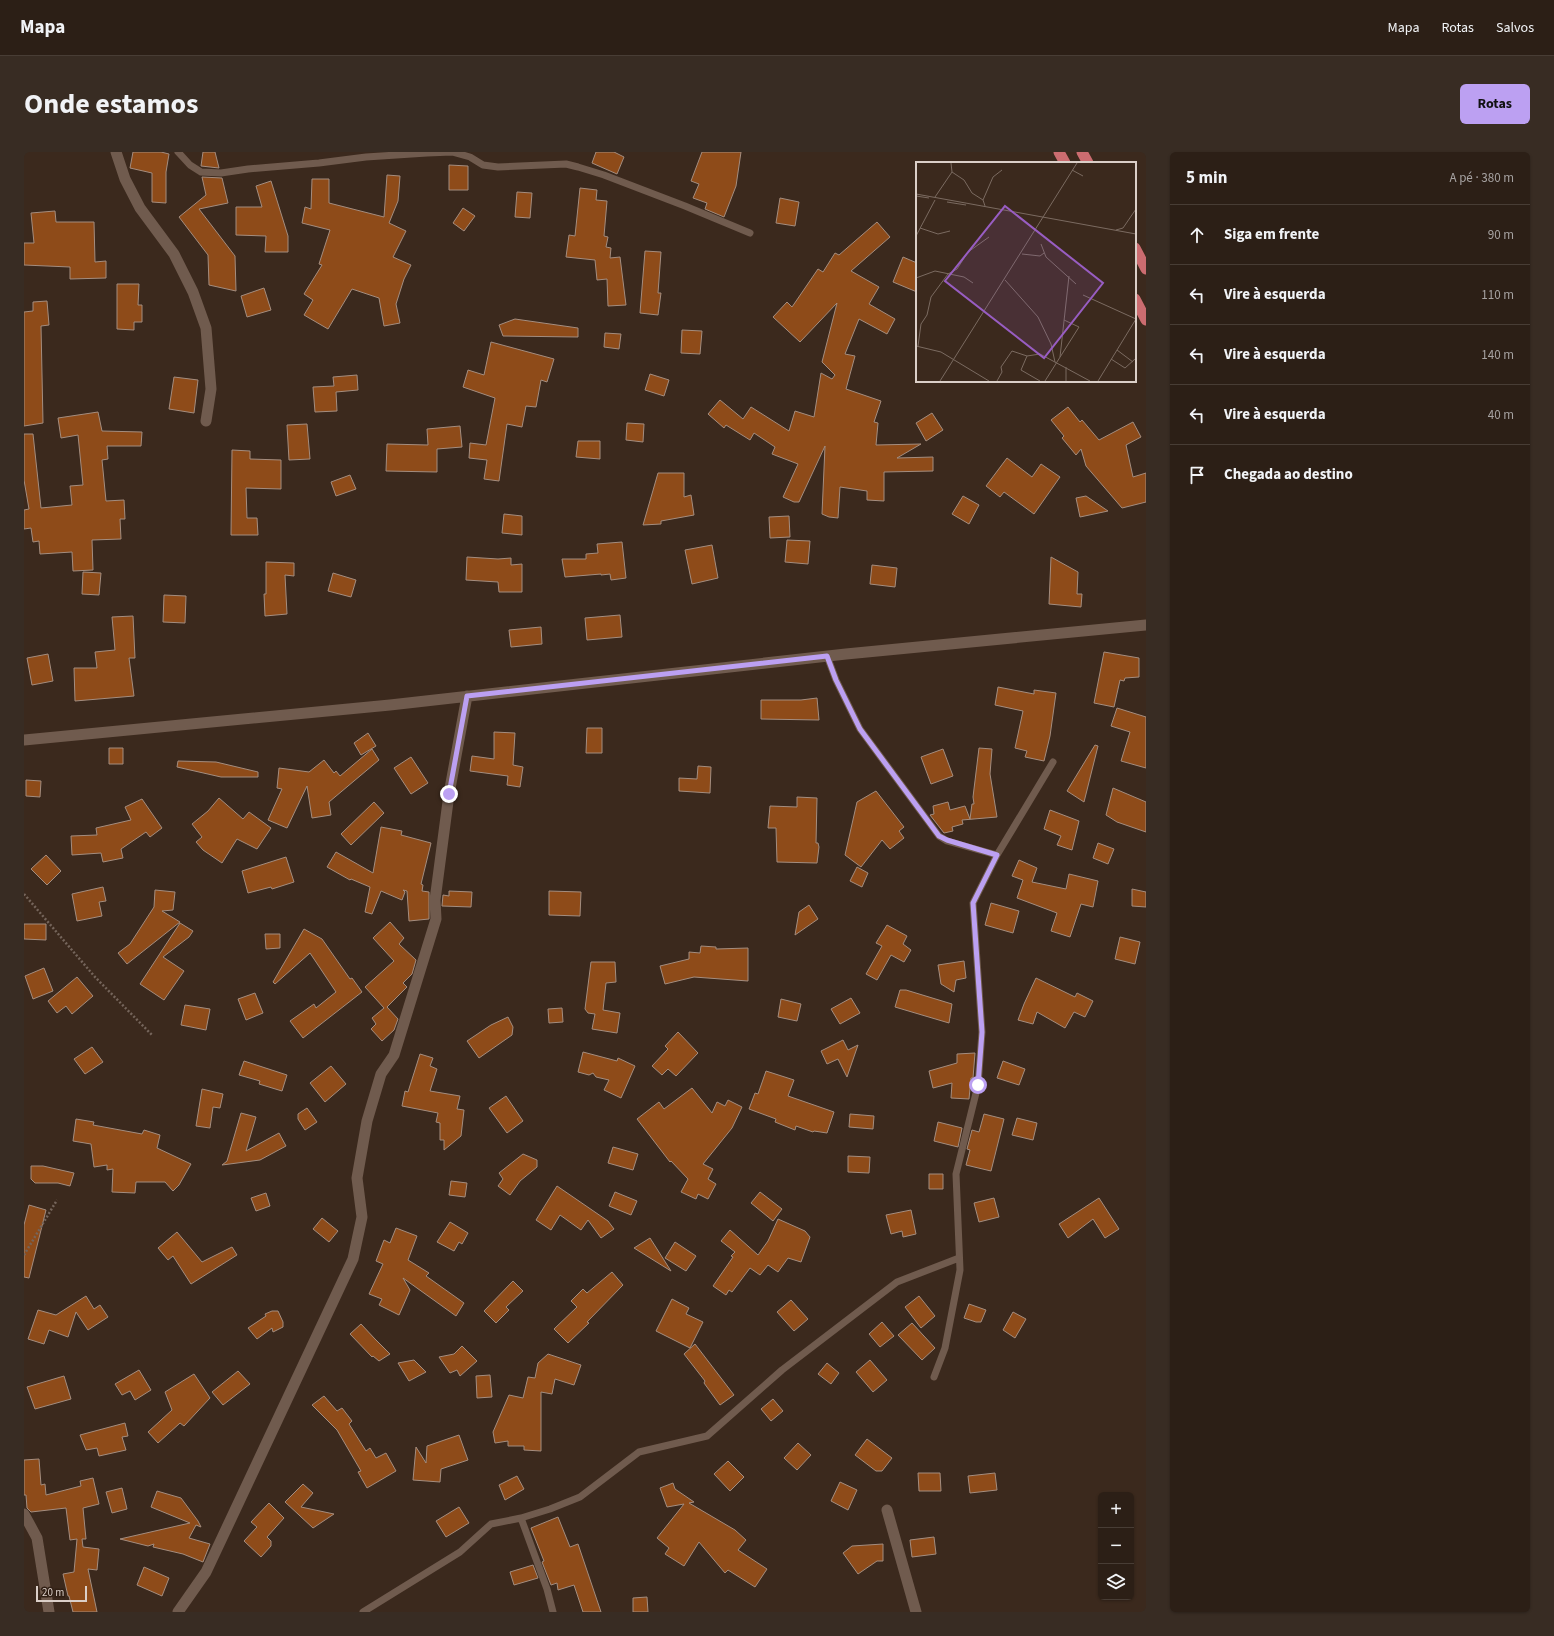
<!DOCTYPE html>
<html lang="pt">
<head>
<meta charset="utf-8">
<style>
	:root { --surface:#2c1f16; --page:#382c23; --text:#f1f3f6; --muted:#a6a2a1; --line:#483d35; --accent:#bca0f2 }
	body { margin:0; font-family:"Source Sans 3",sans-serif; background:var(--page); color:var(--text) }
	.controls { position:absolute; right:12px; bottom:12px; display:grid; overflow:hidden; border-radius:6px; box-shadow:0 1px 3px #0004 }
	.controls button { width:36px; height:36px; display:grid; place-items:center; padding:0; border:0; border-bottom:1px solid var(--line); background:var(--surface); color:var(--text); font:20px sans-serif }
	.scale { position:absolute; left:12px; bottom:10px; width:51px; box-sizing:border-box; padding-left:4px; border:2px solid #dbcfc8; border-top:0; font-size:11px; line-height:14px; white-space:nowrap; color:#dbcfc8; -webkit-text-stroke:3px #301f14; paint-order:stroke }
	.stop { position:absolute; width:12px; height:12px; margin:-9px; border:3px solid #bca0f2; border-radius:50%; background:#fff }
	.stop.end { background:#bca0f2; border-color:#fff; box-shadow:0 1px 4px #0008 }
	.list { margin:0; padding:0; list-style:none }
	h2 { display:flex; justify-content:space-between; align-items:center; height:52px; margin:0; padding:0 16px; font-size:17px }
	h2 small { font-size:13px; font-weight:400; color:var(--muted) }
	.list li { display:grid; grid-template-columns:26px 1fr auto; gap:12px; align-items:center; box-sizing:border-box; height:60px; padding:0 16px; border-top:1px solid var(--line) }
	.list b { display:block; font-size:15px; white-space:nowrap }
	.list em { font-size:13px; font-style:normal; color:var(--muted) }
	.icon { flex:none; width:22px; height:22px; fill:none; stroke:currentColor; stroke-width:2; stroke-linecap:round; stroke-linejoin:round }
	.map { position:relative; flex:none; width:1122px; height:1460px; overflow:hidden; border-radius:6px }
	header { display:flex; align-items:center; gap:24px; box-sizing:border-box; height:56px; padding:0 20px; background:var(--surface); border-bottom:1px solid var(--line) }
	header strong { font-size:19px }
	nav { display:flex; gap:22px; margin-inline-start:auto; font-size:14px }
	.intro { display:flex; align-items:center; justify-content:space-between; box-sizing:border-box; height:96px; padding:0 24px }
	h1 { margin:0; font-size:28px }
	.button { padding:10px 18px; border-radius:6px; background:var(--accent); color:#111; font-size:14px; font-weight:700 }
	main { display:flex; gap:24px; padding:0 24px }
	aside { flex:1; background:var(--surface); border-radius:6px; box-shadow:0 1px 3px #0004 }
	.map>svg:first-child { display:block }
	.building { fill:#8e4b19; stroke:#a48d7f }
	.lines { fill:none; stroke-linecap:round; stroke-linejoin:round }
	.path { stroke:#75655b; stroke-width:2.5; stroke-dasharray:2 2; stroke-linecap:butt }
	.service { stroke:#705b4e; stroke-width:7 }
	.minor { stroke:#705b4e; stroke-width:11 }
	.trunk { stroke:#cb6c70; stroke-width:11 }
	.route { stroke:#bca0f2; stroke-width:5 }
	.inset-road { fill:none; stroke:#7b6b61; stroke-width:1 }
	.view { fill:#985dc2; fill-opacity:0.15; stroke:#985dc2; stroke-width:2 }
	.inset-edge { fill:none; stroke:#dbcfc8; stroke-width:2 }
</style>
</head>
<body>
<header>
<strong>Mapa</strong>
<nav><a>Mapa</a><a>Rotas</a><a>Salvos</a></nav>
</header>
<div class="intro"><h1>Onde estamos</h1><a class="button">Rotas</a></div>
<main>
<div class="map">
<svg width="1122" height="1460" viewBox="0 0 1122 1460">
	<rect width="100%" height="100%" fill="#3b291d"/>
	<path class="building" d="M109,0H137L145,2L142,20V51L128,50V21L106,16Z
		M179,0H191L195,16L177,14Z
		M572,0H590L600,5L593,22L568,11Z
		M678,0H717L712,34L700,65L681,57L683,51L669,46L675,32L667,29Z
		M425,13L444,14V38H425Z
		M363,23L376,24L374,49L365,71L382,79L369,105L387,113L380,127L372,152L376,171L360,174L355,146L328,137L304,177L280,163L289,148L280,142L298,113L295,112L306,78L278,71L281,55L287,57L288,27H305V51L360,65Z
		M178,25L198,26L204,51L175,57L211,104L212,139L185,133L184,103L155,65L182,43Z
		M247,29L264,84V100H241L242,84L212,83V55H238L232,34Z
		M556,36L573,38L572,48L583,49L580,84L584,85L582,95L587,96L586,106L596,105L602,153L584,154L583,127L573,128L571,108L542,105L545,83L551,84Z
		M493,40L508,41L506,66L491,65Z
		M756,46L775,50L771,74L752,71Z
		M439,56L451,64L440,79L429,71Z
		M31,59L32,70H70L71,110L82,109V126L46,127V115L0,113V91H10L7,61Z
		M853,70L866,85L827,119L855,135L845,152L871,167L863,182L835,167L821,202L831,204L822,237L857,249L850,270L854,271L852,293L897,292L873,306L909,305V319L860,320V349L843,348V339L816,335L814,366L805,365L798,362L801,294L775,350H770L759,345L774,312L748,302L751,295L730,281L726,288L702,273L700,276L684,262L696,248L719,267L727,255L765,279L771,259L790,265L797,221L808,227L811,223L798,210L813,151L776,190L749,165L763,150L768,155L794,117L799,120L811,101L815,103Z
		M621,99L637,100L634,141H637L634,163L616,161Z
		M879,105L893,111V140L869,130Z
		M93,132H115L114,153H118V170H110V178L93,177Z
		M240,136L247,158L223,165L217,144Z
		M23,149L25,173L17,174L19,271L0,274V160L9,159V150Z
		M491,167L554,176V185L479,184L475,173Z
		M658,178L678,179L676,202L657,201Z
		M581,181L597,182L595,197L580,195Z
		M467,190L530,207L523,230L517,228L512,255L502,254L498,275L483,272L475,329L460,327L463,308L445,306L446,291L462,293L471,246L439,235L444,218L460,223Z
		M626,222L645,228L640,244L621,238Z
		M333,223L334,238L312,240L313,259L291,260L289,235L310,234L309,225Z
		M150,225L174,228L170,261L145,257Z
		M1044,255L1056,270L1058,268L1075,288L1109,270L1117,285L1102,293L1109,325L1122,321V350L1098,356L1062,314L1057,297L1052,303L1038,286L1040,284L1027,268Z
		M74,260L78,279L118,280L117,294H83L84,307L78,308L82,349L100,348L101,367H96L97,387L68,388L69,418L49,419L48,400L16,402L15,389L9,390L7,376L0,377V358L5,357L0,328V282H9L17,356L48,353L46,334L59,333L54,283L37,286L34,266Z
		M908,261L919,278L902,289L892,271Z
		M603,271L620,272L619,290L602,288Z
		M283,272L286,307L265,308L263,273Z
		M436,274L438,295L413,297V320L362,319L363,292L404,293L403,277Z
		M554,289H576V307L552,305Z
		M208,298L226,299V307L257,308V337L222,336L223,366H233L234,383H207Z
		M983,306L1008,325L1017,312L1036,325L1010,362L980,340L976,345L962,334Z
		M634,321H660V345L667,343L670,363L637,369V372L619,373Z
		M326,323L332,337L312,344L307,330Z
		M939,344L955,353L945,372L928,362Z
		M1062,344L1084,359L1056,365L1052,346Z
		M480,362L498,364V383L478,381Z
		M765,364L766,385L746,386L745,365Z
		M763,388L786,389L784,412L761,410Z
		M598,390L602,426L587,428L586,422L577,423V422L541,425L538,407H562V402L574,401L573,392Z
		M688,393L694,426L668,432L661,398Z
		M443,405L474,407L487,406V413L498,412V440H475L474,430L442,428Z
		M1027,405L1054,420L1053,442H1058L1057,455L1025,452Z
		M242,410L270,411V424L261,423L263,462L241,464L240,442H242Z
		M848,413L873,416L871,435L846,432Z
		M59,420L77,421L75,443L58,442Z
		M309,421L332,428L327,445L304,439Z
		M140,443L162,444L161,471L139,470Z
		M596,463L598,485L563,488L561,466Z
		M109,464L111,506H105L110,544L51,549L50,516H73L71,500L91,498L88,465Z
		M517,475L518,492L487,495L485,478Z
		M1080,500L1115,506V525L1101,526L1100,529L1096,528L1090,555L1070,551Z
		M24,502L29,529L8,533L3,506Z
		M974,535L1010,542V538L1032,541L1026,584L1020,609L1001,605L1003,599L991,596L999,559L971,553Z
		M793,546L795,568L737,567V548H777Z
		M1093,556L1122,565V616L1097,609L1106,580L1087,574Z
		M563,576H578V601H562Z
		M470,580L491,581L489,613L499,615L496,635L483,633L484,624L446,619L448,604L470,607Z
		M344,581L352,594L337,603L330,591Z
		M1071,593L1074,594L1060,650L1043,639Z
		M85,596H99V612H85Z
		M955,596L968,597L966,622L973,665L938,668L939,672L928,675L929,679L920,681L906,663L910,662L909,654L924,650L926,658L941,654L946,667L948,652H950L949,645Z
		M348,597L355,608L305,650L307,663L288,666L283,634L263,676L244,668L258,637L253,636L255,616L285,620L300,608L310,621L312,619L316,624Z
		M919,597L929,624L907,632L897,605Z
		M387,605L404,631L387,642L370,616Z
		M154,609L192,610L234,620V625H197L153,615Z
		M674,614L687,615L686,641L655,639V626L673,627Z
		M2,628L17,629L16,645L2,644Z
		M1089,636L1122,650V680L1093,670L1082,663Z
		M852,639L880,675L875,679L880,686L866,697L858,688L837,715L821,703L833,650Z
		M773,645L793,646L792,691H794L795,695L793,711L753,710L752,676H744L746,654L773,655Z
		M195,646L219,667L225,660L247,676L233,697L213,687L198,711L179,698L172,690L178,685L168,672L184,659Z
		M118,647L138,676L126,685L122,680L97,697L99,706L79,710L77,701L48,703L47,684L73,683L72,676L107,668L101,655Z
		M350,650L360,661L327,693L317,682Z
		M1026,658L1055,669L1048,698L1033,693L1037,684L1020,677Z
		M357,675L378,679L377,683L407,691L397,732L399,733L398,739L405,740V767L385,769L383,739L379,738L381,740L378,748L357,739L348,762L341,760L346,735L327,727L326,728L303,715L312,700L349,721Z
		M1074,691L1090,697L1084,712L1069,706Z
		M22,703L37,719L23,733L7,717Z
		M262,705L270,730L248,737L247,735L224,741L218,719Z
		M995,708L1013,716L1008,730L1042,737L1045,722L1074,729L1069,755L1057,752L1046,785L1027,779L1033,761L993,746L999,728L988,724Z
		M833,715L844,721L838,735L826,729Z
		M79,735L82,749L75,750L78,764L53,769L48,742Z
		M1108,737L1122,740V755L1108,754Z
		M131,738L151,740L149,758L138,759L156,770L103,812L94,801L106,792L130,755Z
		M425,739L448,740L447,755L418,754L419,743L425,744Z
		M525,739L557,740L556,764L525,763Z
		M967,751L995,759L989,781L961,773Z
		M785,753L794,767L771,783L775,760Z
		M366,770L380,786L375,792L392,808L388,822L379,831L383,835L363,855L374,867L370,878L358,889L347,877L352,872L348,866L360,856L341,835L370,809L349,786Z
		M156,771L169,779L165,785L139,805L160,819L140,848L116,832Z
		M0,772H22V788L0,787Z
		M863,773L883,784L879,792L887,798L880,810L867,803L853,828L842,822L858,794L852,791Z
		M280,777L298,787L326,827L328,826L338,840L279,886L266,869L290,852L292,856L312,840L286,801L251,832L249,830Z
		M241,782H256V796L242,797Z
		M1096,785L1116,790L1111,812L1091,807Z
		M677,794L692,795V797L724,796V829L670,825L641,832L636,814L665,807V800L676,801Z
		M940,809L942,826L932,828L930,840L917,832L914,813Z
		M567,810H591L592,830L582,831L579,858L596,861L593,881L568,877L571,862L564,861L561,857Z
		M20,816L29,839L9,847L1,824Z
		M53,825L69,844L48,862L42,854L33,861L24,849Z
		M1012,826L1051,845L1053,841L1069,849L1061,865L1050,860L1041,876L1013,860L1009,872L994,868L1000,852Z
		M876,838H882L928,852L925,871L871,855Z
		M231,841L239,861L222,868L214,847Z
		M827,846L836,861L816,872L807,857Z
		M757,847L777,852L773,869L754,865Z
		M161,853L186,857L182,878L157,873Z
		M538,856L539,870L525,871L524,857Z
		M484,865L489,875L488,883L455,906L443,889L467,873Z
		M654,880L674,901L652,924L644,917L638,923L628,914L644,897L641,894Z
		M819,888L824,898L834,893L823,925L814,907L803,912L797,899Z
		M68,895L79,910L61,922L50,907Z
		M559,900L593,909L594,906L611,914L597,946L580,938L585,928L572,925L569,921L565,923L554,920Z
		M951,901L949,926H947L945,947L927,946L928,931L909,936L905,919L933,911V902Z
		M396,902L409,906L406,914L413,917L406,939L436,944L433,957L440,958L437,984L420,998V988H416V971L412,970L414,961L378,954L381,939L384,940Z
		M220,909L263,923L258,939L235,932L236,929L215,923Z
		M979,909L1001,917L995,933L973,926Z
		M307,914L322,932L301,950L286,931Z
		M742,919L770,928L764,944L810,960L803,981L790,979L789,980L772,974L771,978L751,970L752,967L725,957L731,941L734,942Z
		M668,936L688,961L693,950L701,954L704,948L718,955L708,976L679,1012L689,1017L684,1027L692,1032L684,1047L674,1042L672,1047L657,1040L664,1027L647,1009L646,1010L613,967L635,950L640,957Z
		M178,937L199,942L196,956L189,955L186,976L172,974Z
		M482,944L499,969L483,981L465,956Z
		M283,956L293,970L281,978L274,967V962Z
		M217,961L232,965L222,999L255,981L262,994L236,1008L198,1013L203,1009Z
		M826,962L850,964L849,977L825,975Z
		M960,962L980,967L967,1019L942,1013L946,998L943,997L948,978L955,980Z
		M993,966L1013,971L1009,988L988,983Z
		M52,967L70,970L69,973L118,982L120,978L136,983L133,996L167,1012L155,1033L149,1039L141,1030H112L111,1041L88,1040L89,1017L83,1018V1013L70,1015L67,992L49,989Z
		M914,970L938,976L934,995L910,989Z
		M589,995L614,1002L609,1018L584,1011Z
		M499,1002L513,1008V1015L496,1029L486,1043L474,1034L479,1027L475,1021Z
		M824,1004L846,1005L845,1021L824,1020Z
		M7,1014H19L50,1021L46,1034L34,1031H11L7,1027Z
		M905,1022H919V1037H905Z
		M427,1029L443,1031L441,1045L425,1043Z
		M533,1034L584,1069L590,1077L577,1086L564,1068L557,1078L536,1063L527,1078L512,1068Z
		M591,1040L613,1049L607,1063L585,1054Z
		M736,1040L758,1057L749,1069L727,1051Z
		M242,1041L246,1054L232,1059L227,1046Z
		M970,1046L975,1065L955,1070L950,1051Z
		M1075,1046L1095,1077L1081,1086L1069,1067L1044,1086L1035,1072Z
		M5,1053L22,1058L5,1126L0,1125V1073Z
		M887,1058L892,1082L879,1085L878,1079L867,1082L862,1063Z
		M298,1066L314,1079L305,1090L289,1077Z
		M754,1067L781,1079L786,1085L777,1110L764,1106L754,1120L744,1113L736,1123L726,1116L708,1140L705,1138L702,1143L689,1134L709,1105L707,1104L711,1100L697,1089L706,1078L734,1103L744,1089Z
		M426,1070L444,1081L438,1092L435,1090L430,1099L413,1090Z
		M372,1076L393,1084L384,1108L405,1121L402,1124L440,1151L432,1164L379,1126L386,1138L375,1163L355,1153L358,1147L345,1142L359,1112L352,1109L360,1088L366,1091Z
		M153,1080L178,1110L208,1095L213,1103L167,1132L149,1104L144,1108L134,1096Z
		M626,1086L647,1119L610,1096Z
		M651,1090L672,1104L662,1119L641,1106Z
		M588,1120L599,1133L563,1170L565,1171L544,1191L530,1177L553,1155L547,1149L559,1137L563,1141Z
		M489,1129L499,1139L482,1155L485,1158L472,1171L460,1159Z
		M62,1144L70,1157L76,1153L84,1165L64,1178L52,1160L44,1185L25,1178L20,1192L4,1187L14,1158L32,1163Z
		M895,1144L911,1164L897,1176L881,1155Z
		M648,1147L665,1156L662,1162L679,1170L666,1196L632,1179Z
		M767,1148L784,1167L770,1179L753,1160Z
		M945,1152L962,1158L957,1170H952L940,1166Z
		M248,1159H254L259,1170V1175L249,1180L248,1176L233,1187L224,1176L242,1164L241,1162Z
		M989,1160L1002,1167L991,1186L979,1178Z
		M858,1170L870,1184L856,1195L845,1182Z
		M888,1171L911,1196L898,1208L874,1183Z
		M337,1172L351,1187L366,1202L355,1209L349,1204L348,1205L326,1182Z
		M671,1192L710,1243L696,1253L680,1231L681,1229L660,1202Z
		M438,1194L453,1209L436,1224L433,1218L426,1221L415,1205L430,1202Z
		M524,1202L557,1213L550,1233L531,1227L528,1242L517,1240V1299L500,1298V1294H484V1289L471,1291L469,1280L485,1243L499,1246L504,1225L511,1226L514,1211Z
		M390,1208L402,1220L385,1229L374,1211Z
		M846,1208L863,1228L849,1240L832,1220Z
		M803,1211L815,1221L807,1232L794,1222Z
		M115,1218L127,1238L111,1248L106,1239L98,1243L91,1232Z
		M214,1219L226,1232L199,1253L188,1240Z
		M170,1222L186,1246L160,1274L156,1271L134,1291L124,1280L148,1258L141,1240Z
		M466,1223L468,1245L453,1246L452,1224Z
		M40,1224L47,1247L11,1257L3,1235Z
		M300,1244L313,1259L318,1256L328,1269L325,1272L342,1299L346,1296L352,1306L362,1301L372,1319L343,1336L334,1320L337,1319L313,1278L288,1253Z
		M749,1247L759,1259L747,1269L737,1257Z
		M101,1271L104,1284L98,1285L102,1298L75,1304L73,1296L62,1298L56,1283Z
		M435,1283L444,1308L417,1317L416,1330L389,1328L392,1295L402,1311L403,1294Z
		M843,1287L868,1306L858,1319H852L831,1303Z
		M774,1291L787,1303L773,1318L760,1306Z
		M15,1307L17,1333L21,1332L22,1343L57,1334L56,1329L69,1326L75,1352L59,1356L62,1387H58L59,1395L75,1397L73,1418L64,1417L73,1460H49L45,1444H44L39,1422L50,1420L53,1387L46,1388L42,1356L7,1360L3,1356L2,1343H0V1308Z
		M704,1309L720,1325L706,1339L690,1322Z
		M894,1321H916L917,1339H895Z
		M971,1321L973,1338L946,1341L944,1324Z
		M493,1324L500,1337L481,1348L475,1333Z
		M816,1330L833,1338L824,1358L807,1349Z
		M649,1331L651,1337L670,1350L665,1351L711,1378L722,1388L714,1398L743,1417L731,1435L704,1418L701,1421L675,1390L660,1414L641,1402L645,1396L633,1386L660,1352L643,1355L636,1336Z
		M279,1332L289,1341L277,1355L310,1362L289,1376L261,1350Z
		M98,1336L103,1357L88,1361L82,1340Z
		M133,1339L157,1346L174,1369L177,1375L172,1373L165,1386L186,1392L179,1410L159,1402L129,1395L130,1392L124,1394L96,1387L166,1371L127,1355Z
		M245,1351L260,1366L243,1385L247,1389V1394L237,1405L220,1389L233,1375L227,1370Z
		M435,1355L445,1371L422,1385L412,1369Z
		M534,1365L546,1395L554,1392L577,1460H559L550,1433L534,1438L533,1431L527,1433L518,1410L520,1409L507,1376Z
		M910,1385L912,1402L888,1405L886,1388Z
		M859,1392V1409H853L834,1422L819,1401L828,1394Z
		M509,1413L514,1426L490,1433L486,1420Z
		M120,1415L145,1426L138,1444L113,1433Z
		M623,1445L624,1460H609V1446Z"/>
	<g class="lines">
		<path class="path" d="M0,742L71,825L128,883
			M0,1103L33,1048"/>
		<path class="service" d="M154,0L166,13L177,20L197,21L224,17L295,11L342,5L403,1L428,0L446,5L459,13L474,15L542,12L554,15L580,23L661,54L726,81
			M803,504L812,528L836,577L915,684L923,689L973,703
			M910,1225L921,1196L936,1118L932,1022L954,933L958,880L949,751L973,703L1029,610
			M497,1366L523,1437L529,1460
			M339,1460L436,1400L467,1372L497,1366L526,1357L556,1345L615,1300L683,1284L758,1218L873,1130L935,1106"/>
		<path class="minor" d="M92,0L101,27L116,56L150,102L169,140L182,176L187,237L182,269
			M0,588L366,553L822,502L1122,473
			M863,1358L892,1460
			M0,1362L13,1386L25,1460
			M154,1460L182,1420L329,1107L338,1065L333,1026L343,969L357,922L370,903L412,767L411,748L425,642L443,544"/>
		<path class="trunk" d="M1035,0L1041,11
			M1058,0L1064,11
			M1111,96L1122,117
			M1111,147L1122,168"/>
	</g>
	<g class="lines">
		<path class="route" d="M425,642L443,544L803,504L812,528L836,577L915,684L923,688L973,703L949,751L958,880L954,933"/>
	</g>
	<g transform="translate(892 10)">
		<rect width="220" height="220" fill="#3b291d"/>
		<path class="inset-road" d="M156,8L167,14M36,10L48,18L56,31L67,38L69,44M0,32L220,72M0,34L13,36M19,35L36,10L35,1M67,38L77,15L86,8M31,40L50,43M4,66L22,72L34,69M200,68L207,66L220,47M0,74L19,38M125,82L130,95L160,122M106,92L124,94L128,91M0,116L19,109L48,115L57,121M89,118L122,155L135,182L139,200M167,133L220,157M0,184L25,190L73,219M2,184L5,162L11,153L15,135L32,112L41,107L52,90L73,75M201,188L217,200M144,195L153,114M195,197L209,206L219,197M24,219L161,1M81,219L86,210L85,205L96,189L111,194M124,219L105,208L111,194L124,192L174,219M129,219L163,165L148,158M150,219V205M182,219L220,157"/>
		<path class="view" d="M89,44L187,121L128,196L29,119Z"/>
		<rect width="220" height="220" class="inset-edge"/>
	</g>
</svg>
<div class="controls">
<button>+</button>
<button>−</button>
<button><svg class="icon" aria-label="layers" viewBox="0 0 24 24"><path d="M12 4l9 5-9 5-9-5zM3 14l9 5 9-5"/></svg></button>
</div>
<div class="scale">20 m</div>
<div class="stop" style="left:954px;top:933px"></div>
<div class="stop end" style="left:425px;top:642px"></div>
</div>
<aside>
<h2>5 min<small>A pé · 380 m</small></h2>
<ul class="list">
<li><svg class="icon" aria-label="ahead" viewBox="0 0 24 24"><path d="M12 20V5M6 11l6-6 6 6"/></svg><div><b>Siga em frente</b></div><em>90 m</em></li>
<li><svg class="icon" aria-label="left" viewBox="0 0 24 24"><path d="M17 20v-9H6M10 6l-5 5 5 5"/></svg><div><b>Vire à esquerda</b></div><em>110 m</em></li>
<li><svg class="icon" aria-label="left" viewBox="0 0 24 24"><path d="M17 20v-9H6M10 6l-5 5 5 5"/></svg><div><b>Vire à esquerda</b></div><em>140 m</em></li>
<li><svg class="icon" aria-label="left" viewBox="0 0 24 24"><path d="M17 20v-9H6M10 6l-5 5 5 5"/></svg><div><b>Vire à esquerda</b></div><em>40 m</em></li>
<li><svg class="icon" aria-label="arrive" viewBox="0 0 24 24"><path d="M6 21V4h12l-3 4 3 4H6"/></svg><div><b>Chegada ao destino</b></div></li>
</ul>
</aside>
</main>
</body>
</html>
